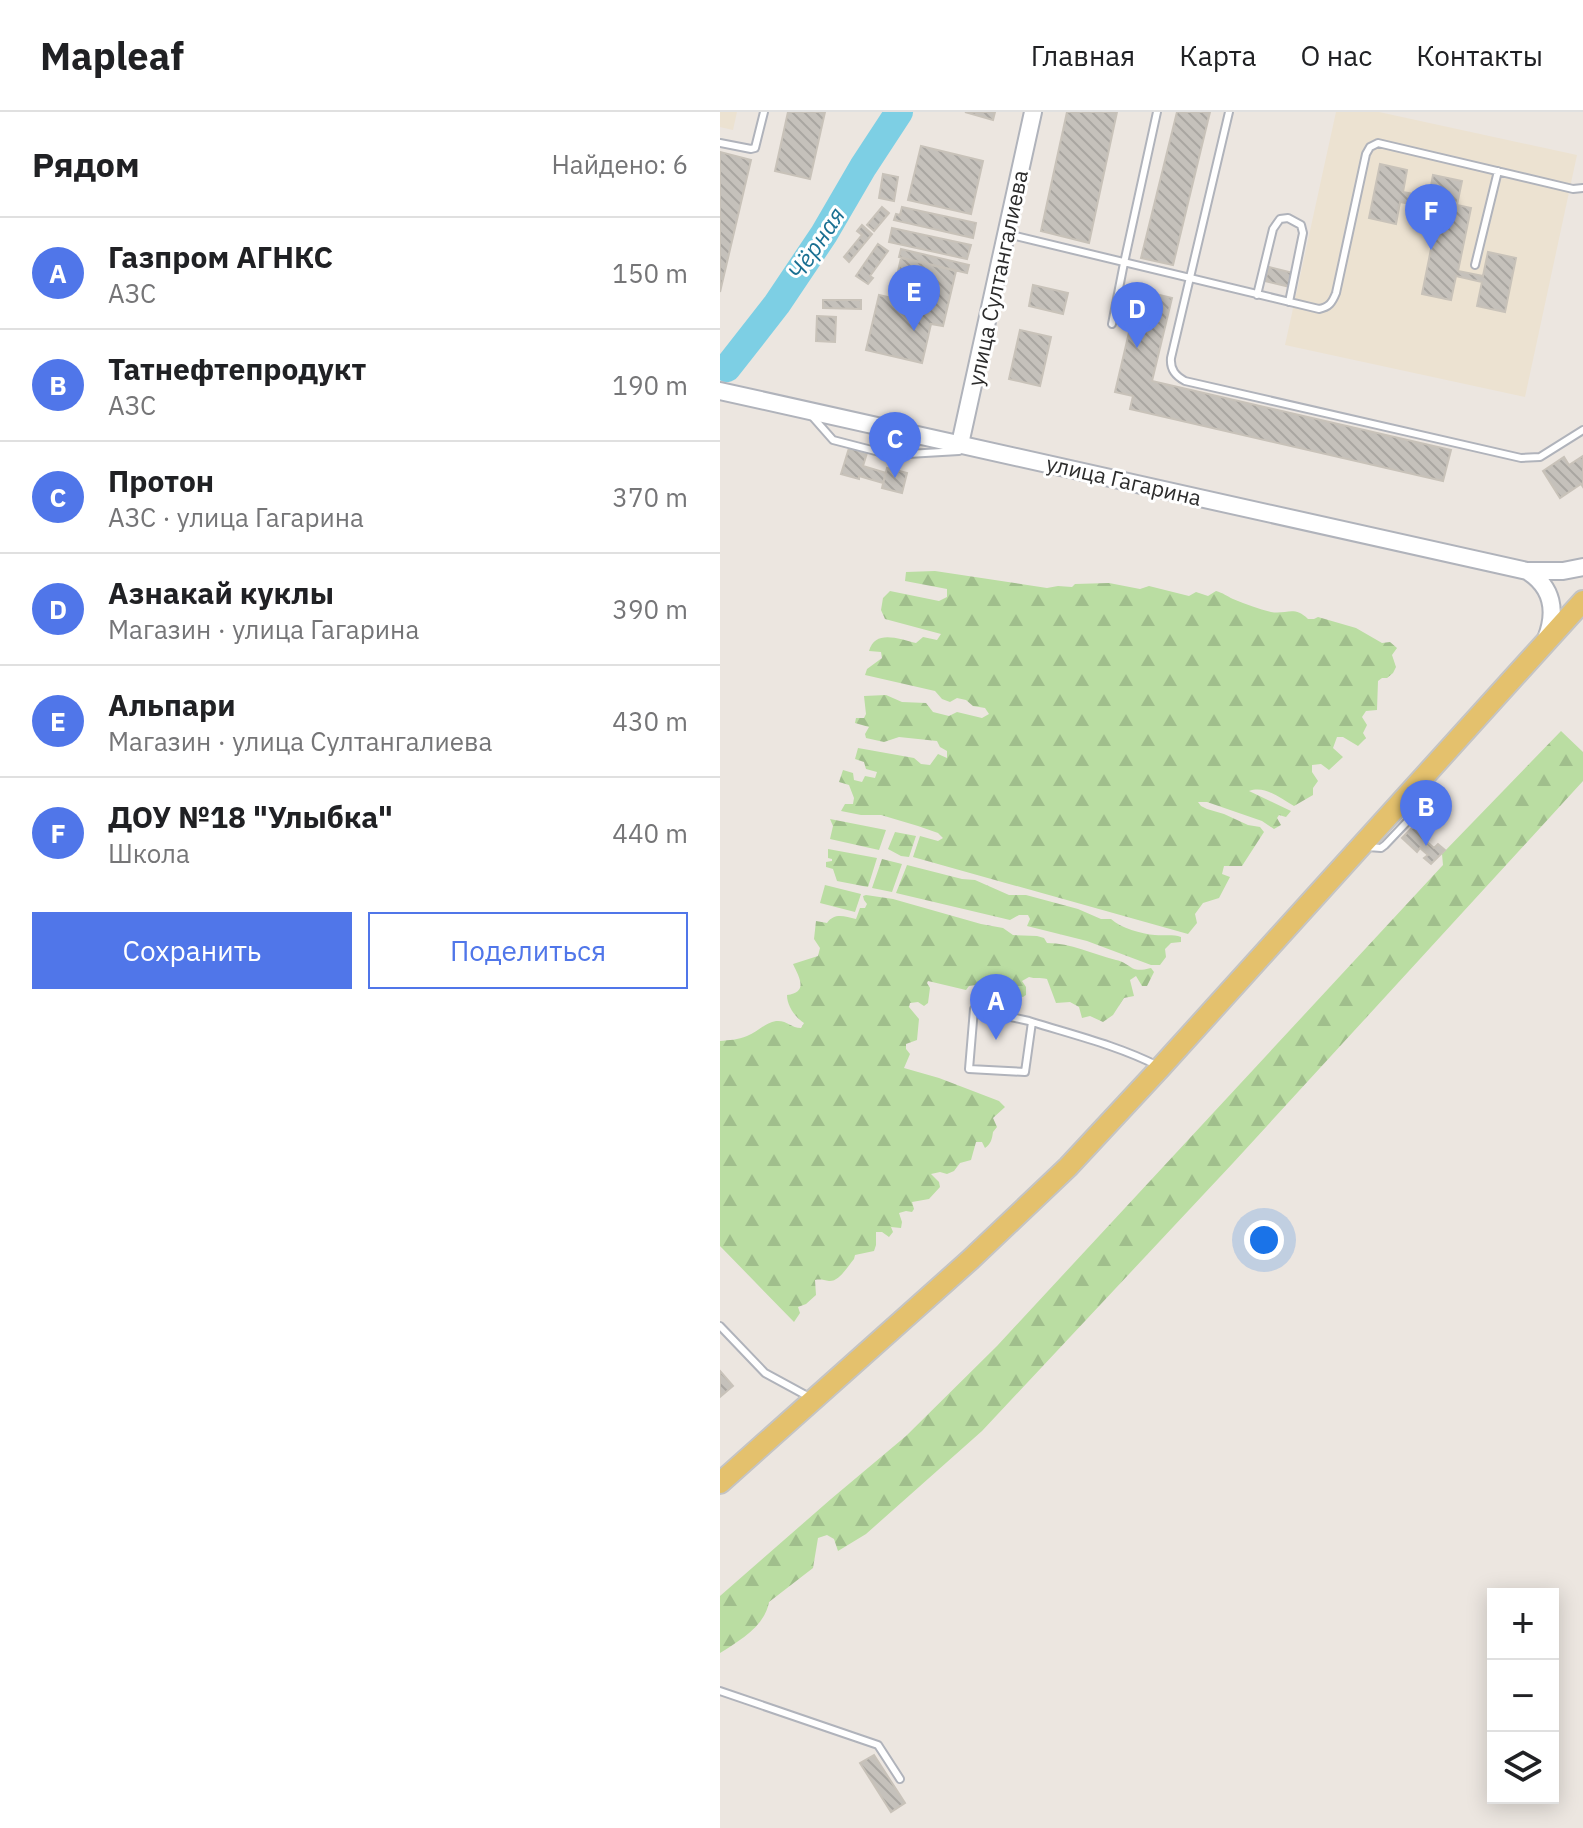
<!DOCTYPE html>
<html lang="ru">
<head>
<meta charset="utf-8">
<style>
	:root { --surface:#fff; --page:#f2f2f2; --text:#202124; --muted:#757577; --line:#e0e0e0; --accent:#5076e9 }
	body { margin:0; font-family:"IBM Plex Sans",sans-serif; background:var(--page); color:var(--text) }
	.controls { position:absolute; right:24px; bottom:24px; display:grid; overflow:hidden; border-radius:0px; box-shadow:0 4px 20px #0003 }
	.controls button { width:72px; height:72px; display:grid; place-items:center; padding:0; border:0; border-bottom:2px solid var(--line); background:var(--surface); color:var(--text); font:40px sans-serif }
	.you { position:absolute; left:544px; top:1128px; width:28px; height:28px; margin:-20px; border:6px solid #fff; border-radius:50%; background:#1a73e8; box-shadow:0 0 0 12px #1a73e833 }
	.badge { display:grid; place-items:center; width:52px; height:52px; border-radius:50%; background:var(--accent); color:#fff; font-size:26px; font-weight:700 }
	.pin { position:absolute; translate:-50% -66px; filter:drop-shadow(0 2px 4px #0008) }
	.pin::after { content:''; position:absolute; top:42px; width:28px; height:24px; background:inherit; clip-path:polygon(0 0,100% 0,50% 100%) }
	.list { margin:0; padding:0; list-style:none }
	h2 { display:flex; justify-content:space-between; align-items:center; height:104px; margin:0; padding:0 32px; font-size:34px }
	h2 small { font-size:26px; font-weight:400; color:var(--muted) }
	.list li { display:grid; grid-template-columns:52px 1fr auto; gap:24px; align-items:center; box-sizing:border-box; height:112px; padding:0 32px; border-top:2px solid var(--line) }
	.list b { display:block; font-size:30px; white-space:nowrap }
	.list p { margin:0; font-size:26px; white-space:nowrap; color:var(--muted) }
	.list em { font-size:26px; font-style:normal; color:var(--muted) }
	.actions { display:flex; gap:16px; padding:24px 32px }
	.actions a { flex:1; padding:18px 0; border:2px solid var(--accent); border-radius:0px; text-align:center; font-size:28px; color:var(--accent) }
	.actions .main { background:var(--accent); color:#fff }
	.icon { flex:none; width:44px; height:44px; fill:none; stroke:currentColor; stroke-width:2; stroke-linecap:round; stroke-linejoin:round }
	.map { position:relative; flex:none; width:863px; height:1716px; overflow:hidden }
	header { display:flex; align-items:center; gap:48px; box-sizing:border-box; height:112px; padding:0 40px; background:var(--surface); border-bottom:2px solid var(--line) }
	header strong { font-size:38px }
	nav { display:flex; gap:44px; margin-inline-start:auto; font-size:28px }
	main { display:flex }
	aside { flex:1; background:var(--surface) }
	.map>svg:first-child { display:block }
	.education { fill:#ece2d1 }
	.forest { fill:url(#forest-firs) }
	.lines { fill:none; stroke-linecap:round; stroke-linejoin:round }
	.river { stroke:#7dcfe4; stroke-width:28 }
	.building { fill:url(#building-back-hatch); stroke:#c8c2b9; stroke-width:2 }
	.service-casing { stroke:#b0b3bb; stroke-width:10 }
	.tertiary-casing { stroke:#b0b3bb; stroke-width:20 }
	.primary-casing { stroke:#c4c4c4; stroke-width:24 }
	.service { stroke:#fff; stroke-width:6 }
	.tertiary { stroke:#fff; stroke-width:16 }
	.primary { stroke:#e4c16d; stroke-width:20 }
	.labels { text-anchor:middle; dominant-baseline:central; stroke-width:6; stroke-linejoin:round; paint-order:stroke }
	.street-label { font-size:22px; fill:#2c2c2c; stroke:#fff }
	.water-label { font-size:24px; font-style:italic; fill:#1a7092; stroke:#fff }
</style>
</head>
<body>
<header>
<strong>Mapleaf</strong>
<nav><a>Главная</a><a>Карта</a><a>О нас</a><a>Контакты</a></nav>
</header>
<main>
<aside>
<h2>Рядом<small>Найдено: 6</small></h2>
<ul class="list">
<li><span class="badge">A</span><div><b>Газпром АГНКС</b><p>АЗС</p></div><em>150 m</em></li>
<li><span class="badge">B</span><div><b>Татнефтепродукт</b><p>АЗС</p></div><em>190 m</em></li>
<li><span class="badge">C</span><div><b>Протон</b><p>АЗС · улица Гагарина</p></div><em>370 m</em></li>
<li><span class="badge">D</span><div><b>Азнакай куклы</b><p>Магазин · улица Гагарина</p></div><em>390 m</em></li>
<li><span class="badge">E</span><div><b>Альпари</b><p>Магазин · улица Султангалиева</p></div><em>430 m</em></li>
<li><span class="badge">F</span><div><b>ДОУ №18 &quot;Улыбка&quot;</b><p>Школа</p></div><em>440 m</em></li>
</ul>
<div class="actions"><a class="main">Сохранить</a><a>Поделиться</a></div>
</aside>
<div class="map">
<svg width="863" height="1716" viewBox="0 0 863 1716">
	<defs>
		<pattern id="forest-firs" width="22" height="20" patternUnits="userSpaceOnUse" patternTransform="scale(2)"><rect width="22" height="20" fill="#badda2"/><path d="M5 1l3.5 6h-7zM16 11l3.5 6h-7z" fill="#a0be8c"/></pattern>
		<pattern id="building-back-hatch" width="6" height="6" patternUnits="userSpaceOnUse" patternTransform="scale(2)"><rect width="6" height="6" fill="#c5c1bb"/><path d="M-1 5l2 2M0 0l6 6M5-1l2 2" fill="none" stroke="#a9a6a1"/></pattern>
	</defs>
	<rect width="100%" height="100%" fill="#ece6e0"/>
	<path class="education" d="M0,0H17L13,18L0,15Z
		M616,0H659L857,43L805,285L565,233Z"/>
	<path class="forest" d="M215,459L327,476L338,474L352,475L355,472L389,471L420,477L429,474L469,484L476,480L488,484L496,479C503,481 507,484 513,487C525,492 539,497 551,500C566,503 574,493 588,507H594L598,505L636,516L662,531L670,530L677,536L672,543L676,555L673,561L667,566H662L658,569L657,598L646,599L642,605L647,613L643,621L646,626L638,634L623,625H617L613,636L623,645L609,658L601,652L592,653V660L598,669L593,676V683L574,694C560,686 545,673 529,679L571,699L566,705L559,703L557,706L561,713L554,717L542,709L487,690H478L481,694L487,697L504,702L528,713L540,715L544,720L522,754H504L502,762L510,765L499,786L483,791L475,802L477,811L468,822L193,745L200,724L218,729L223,726L218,721L198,714L161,703H141L121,699L125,692H133L134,686L129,673L119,670L123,658L133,661L134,668L142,670L145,664L155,666L157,660L146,657L144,650L135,647L138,636L194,646L201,652L210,653L218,642L227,646V639L220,635L217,629L179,625L164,630L146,626L145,622L149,615L135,611L136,606H144L146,602L144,584L166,583L182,590L206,591L213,600L229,604L237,600L262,606L269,602L265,596L253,594L246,588L237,586L230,590L222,587L215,579L145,563L147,557L162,546L161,540L149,539C155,517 179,527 196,531L203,525L217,528L221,522L165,507L161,498L163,486L170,479L219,489L227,485V477L185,469L186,460Z
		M841,619L863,640V669L513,1051L262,1319L146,1422L118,1439L114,1427L107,1423L98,1426L93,1456L49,1490C45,1514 19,1529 0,1541V1484L111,1387L186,1324L277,1234L723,753L722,742Z
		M110,707L166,718L159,738L110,727L113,714Z
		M175,720L196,724L189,745L181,744L168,737Z
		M108,737L157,746L148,775L117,769L113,757L106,755V750L112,749V747L108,746Z
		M162,747L182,752L172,780L152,776Z
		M187,753L242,767L255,768L289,783H306L358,797L381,807H391C401,816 421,822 435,823C444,824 453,822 461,825V830L451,831L445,837L446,845L440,853H431L367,829L307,814L310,807L308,803H299L290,808L176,781Z
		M105,773L141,782L135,800L100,791Z
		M146,783L173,787L261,812L283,816L293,823L317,824L324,826L327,831C351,831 372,842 396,848C413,852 409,862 431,856L434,860L427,874H422L416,864L410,868L414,884L404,886L393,903L383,910L370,904L362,906L359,895L350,890L336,891L327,867C320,865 315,867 309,865L302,869L306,875V883L303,885L298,884L288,872L266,875L256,873L249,874L246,878L208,869L207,871L210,876L208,891L204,894L198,890L190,891L189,895L199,907L197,928L186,932V937L190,942L184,956L219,966L279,989L285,995L273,1006L277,1015L273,1020C272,1027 271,1032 265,1036L262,1030H256L251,1048L240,1051L234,1059L227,1062L220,1060L211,1062L219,1070L220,1075L209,1087L192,1090L194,1097L192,1100L186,1099L179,1101L182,1110L181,1116L171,1115L173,1120L169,1125L162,1120H156V1133L154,1139L135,1143L134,1147C128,1154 119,1170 109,1169C104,1168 100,1167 95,1168L96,1183L86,1192L78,1195L80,1201L74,1210L0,1134V929C9,928 18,928 27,924C38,920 44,911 56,909C67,908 71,916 81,916L84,911C75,905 67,894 67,883C89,880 79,865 73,852L98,844L100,836L94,827L96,809L107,811C115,800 125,805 136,807L140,796H145L147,792L144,788L143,784Z"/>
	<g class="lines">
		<path class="river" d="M7,256L57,192L104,122L143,55L179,0"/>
	</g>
	<path class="building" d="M68,0H105L90,67L55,59Z
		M245,0H275L273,8Z
		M347,0H397L369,131L321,119Z
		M457,0H490L453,153L421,146Z
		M201,34L263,49L251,102L188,88Z
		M0,40L31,48L0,180Z
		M660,52L687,58L683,80L709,85L713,63L742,69L737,93L751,96L738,159L763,164L768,140L796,146L785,200L757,194L762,170L736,164L731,188L702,182L714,122L702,119L707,95L680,90L676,112L649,106Z
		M163,62L178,65L174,89L159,86Z
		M162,95L169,101L154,119L147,113Z
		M182,95L256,111L253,126L174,108L176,102L180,103Z
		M142,113L152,122L129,150L124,145L142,123L137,119Z
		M172,116L251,133L247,147L169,130Z
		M158,132L168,139L150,164L153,166L148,172L136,164Z
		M181,137L249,153L247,161L179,145Z
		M181,146L236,159L223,214L211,212L202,251L146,238L159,183L172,186Z
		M549,155L573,161L570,175L545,169Z
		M313,173L348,181L343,202L309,194Z
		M419,178L452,186L432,269L731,338L723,369L410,297L413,284L395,280Z
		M103,188H141V197L103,196Z
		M97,204L116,205L115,230L96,229Z
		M300,218L331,225L320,274L289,267Z
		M129,336L147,341L143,354L166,361L163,371L139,364V367L121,362Z
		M863,344V375L861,372L840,386L823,359L844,345L849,353Z
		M167,356L187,361L182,381L162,376Z
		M696,712L709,724L705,728L714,736L718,732L725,738L711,752L704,746L708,743L700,736L697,740L682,726Z
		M0,1259L13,1274L0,1285Z
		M154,1643L185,1691L171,1700L140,1651Z"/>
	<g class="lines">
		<g class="service-casing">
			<path id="service" d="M509,0L451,246C450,258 456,264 465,269L801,346L820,345L863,318
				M0,31L31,37L35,36L44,0
				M287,122L599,197C609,195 612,191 616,181L646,42L650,35L658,31L853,77L863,76
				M755,153L778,59
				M537,183L553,117L560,107L568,106L581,113L583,121L569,190
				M392,212L404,151L437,0
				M91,303L113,328L171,343L239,339
				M648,735L661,736L665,733L701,695L703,689L699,678
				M312,910L305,960L249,957L254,897L309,909L312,910C354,923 399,934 438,954
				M0,1214L45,1261L91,1286
				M0,1579L158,1633L180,1667"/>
		</g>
		<g class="tertiary-casing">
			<path id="tertiary" d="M0,279L807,459H843L863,455
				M240,332L313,0
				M807,459C833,475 837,499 826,527"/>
		</g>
		<g class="primary-casing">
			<path id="primary" d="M0,1371L250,1148L348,1055L441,955L863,489"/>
		</g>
		<use href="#service" class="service"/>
		<use href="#tertiary" class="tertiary"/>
		<use href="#primary" class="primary"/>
	</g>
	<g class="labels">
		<g class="street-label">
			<text transform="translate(277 166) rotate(-78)">улица Султангалиева</text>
			<text transform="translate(404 368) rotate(13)">улица Гагарина</text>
		</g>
		<g class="water-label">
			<text transform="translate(96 131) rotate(-56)">Чёрная</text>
		</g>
	</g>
</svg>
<div class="controls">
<button>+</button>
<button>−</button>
<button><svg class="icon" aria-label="layers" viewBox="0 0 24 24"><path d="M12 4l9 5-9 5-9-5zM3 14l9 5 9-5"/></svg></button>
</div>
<div class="you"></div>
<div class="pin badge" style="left:276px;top:928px">A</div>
<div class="pin badge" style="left:706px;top:734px">B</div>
<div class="pin badge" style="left:175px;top:366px">C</div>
<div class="pin badge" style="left:417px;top:236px">D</div>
<div class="pin badge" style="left:194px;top:219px">E</div>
<div class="pin badge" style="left:711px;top:138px">F</div>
</div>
</main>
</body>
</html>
